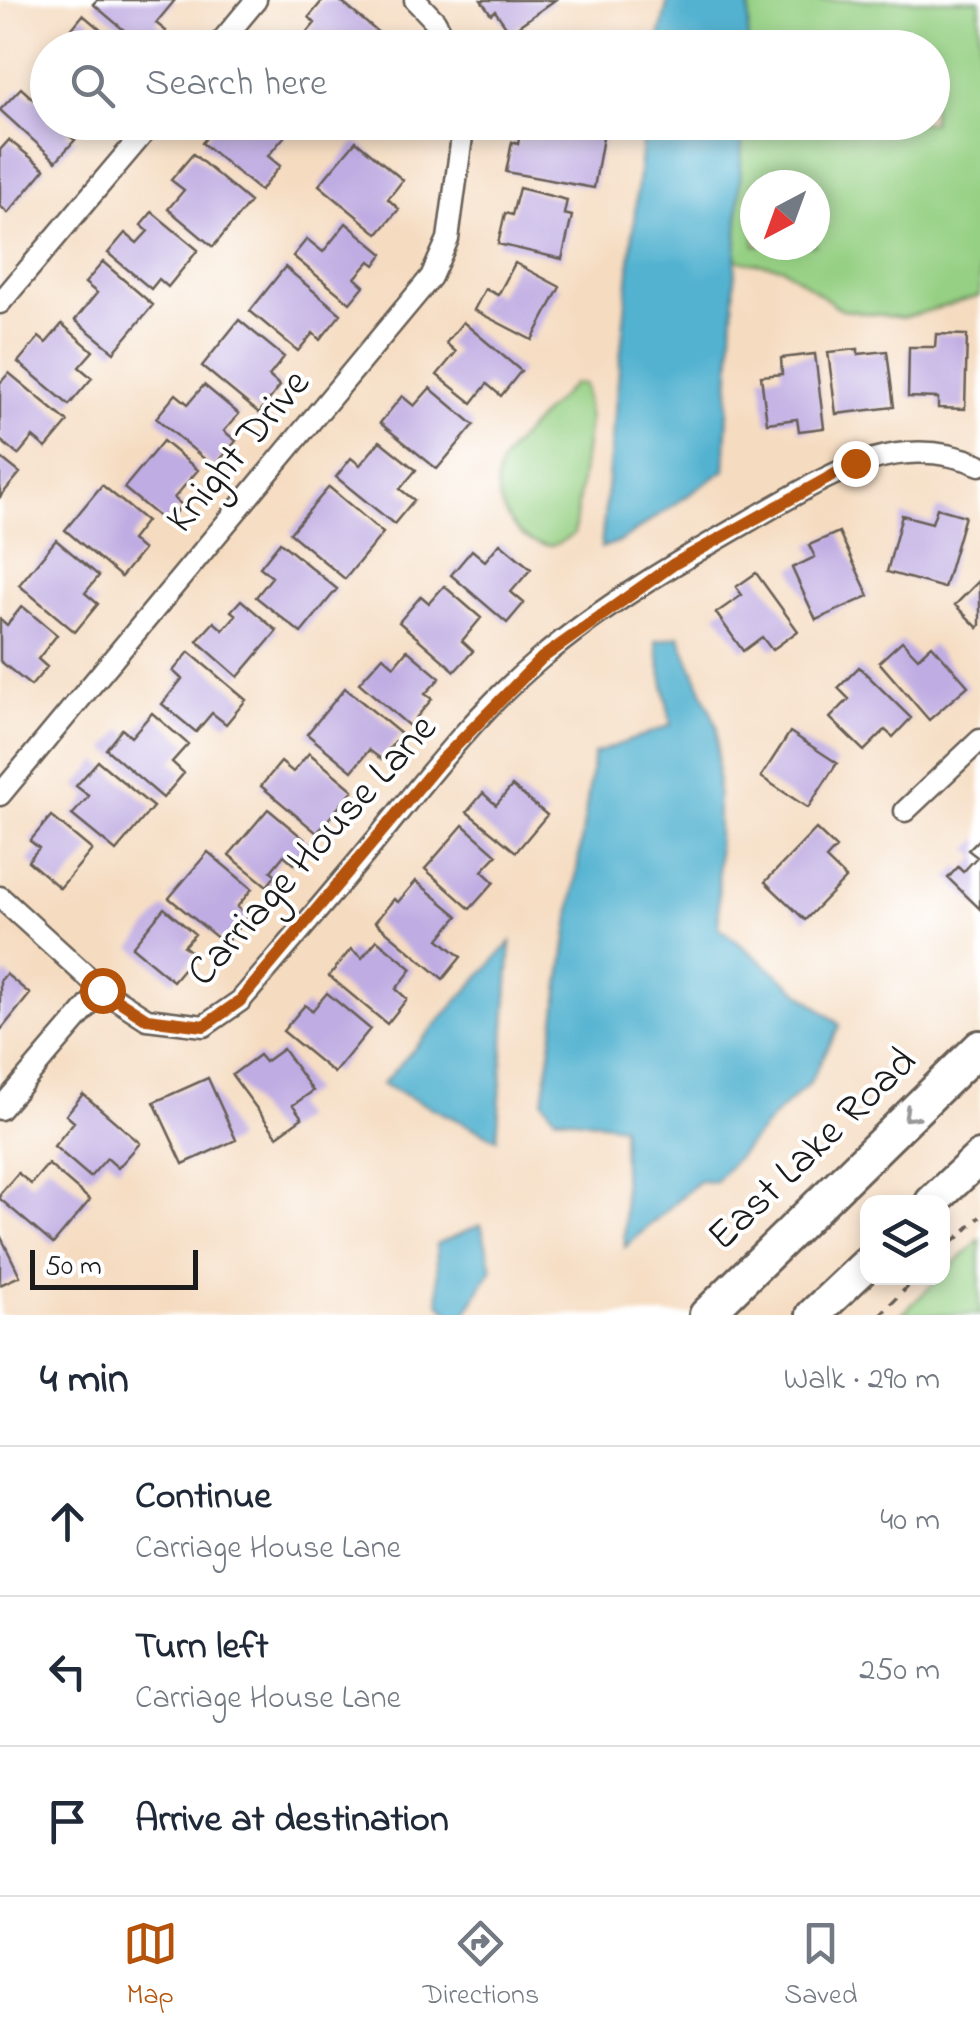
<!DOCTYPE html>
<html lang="en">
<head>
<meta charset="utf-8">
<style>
	:root { --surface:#fff; --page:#f6f6f7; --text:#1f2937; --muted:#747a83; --line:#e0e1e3; --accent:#b45309 }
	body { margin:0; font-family:"Indie Flower",sans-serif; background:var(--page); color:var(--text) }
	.controls { position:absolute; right:30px; bottom:30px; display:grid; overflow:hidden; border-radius:20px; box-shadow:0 5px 15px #0003 }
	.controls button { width:90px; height:90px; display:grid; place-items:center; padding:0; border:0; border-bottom:2px solid var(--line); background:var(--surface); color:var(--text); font:50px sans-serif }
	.compass { position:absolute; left:740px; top:170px; width:90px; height:90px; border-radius:50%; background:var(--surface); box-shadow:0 5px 15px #0003; rotate:221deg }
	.scale { position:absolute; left:30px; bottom:25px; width:168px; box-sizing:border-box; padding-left:10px; border:5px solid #1c1c1c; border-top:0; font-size:28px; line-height:35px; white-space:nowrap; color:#1c1c1c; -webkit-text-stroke:8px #fff; paint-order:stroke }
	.stop { position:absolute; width:30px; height:30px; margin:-22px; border:8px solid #b45309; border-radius:50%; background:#fff }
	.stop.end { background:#b45309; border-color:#fff; box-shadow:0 2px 10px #0008 }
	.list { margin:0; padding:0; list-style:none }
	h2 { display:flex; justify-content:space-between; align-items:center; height:130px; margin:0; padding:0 40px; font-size:42px }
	h2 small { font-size:32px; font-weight:400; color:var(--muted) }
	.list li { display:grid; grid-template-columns:65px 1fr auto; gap:30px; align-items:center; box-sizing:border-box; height:150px; padding:0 40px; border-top:2px solid var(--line) }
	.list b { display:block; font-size:38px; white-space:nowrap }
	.list p { margin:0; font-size:32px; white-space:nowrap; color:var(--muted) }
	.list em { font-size:32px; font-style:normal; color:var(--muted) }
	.icon { flex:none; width:55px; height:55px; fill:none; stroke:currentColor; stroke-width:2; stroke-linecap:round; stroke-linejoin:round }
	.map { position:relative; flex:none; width:980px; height:1315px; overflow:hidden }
	.search { position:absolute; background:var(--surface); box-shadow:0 5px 15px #0003; left:30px; right:30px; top:30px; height:110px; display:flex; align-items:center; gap:25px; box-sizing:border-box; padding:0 35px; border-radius:55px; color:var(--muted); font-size:38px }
	.sheet { height:580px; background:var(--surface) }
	nav { display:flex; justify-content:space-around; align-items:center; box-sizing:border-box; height:140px; border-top:2px solid var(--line); background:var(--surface); font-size:28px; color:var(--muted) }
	nav a { display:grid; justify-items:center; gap:5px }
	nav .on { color:var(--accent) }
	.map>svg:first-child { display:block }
	.green { fill:#96d084; stroke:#597650; stroke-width:2.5; fill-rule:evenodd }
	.water { fill:#52b2d0; stroke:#376776; stroke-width:2.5 }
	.building { fill:#bface2 }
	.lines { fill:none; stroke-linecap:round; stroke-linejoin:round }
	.street-casing { stroke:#685f56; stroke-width:25 }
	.primary-casing { stroke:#685f56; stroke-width:38 }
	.path { stroke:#685f56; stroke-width:4; stroke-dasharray:8 8; stroke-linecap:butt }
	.street { stroke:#fff; stroke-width:20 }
	.primary { stroke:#fff; stroke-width:32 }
	.oneway { stroke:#999 }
	.route { stroke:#b45309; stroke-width:12 }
	.labels { text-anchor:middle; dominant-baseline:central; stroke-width:8; stroke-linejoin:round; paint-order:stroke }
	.street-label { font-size:42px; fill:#1c1c1c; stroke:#fff }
</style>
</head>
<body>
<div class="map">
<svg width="980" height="1315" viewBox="0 0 980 1315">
	<rect width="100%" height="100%" fill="#fff"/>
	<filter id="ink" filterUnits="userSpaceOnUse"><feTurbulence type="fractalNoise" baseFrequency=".01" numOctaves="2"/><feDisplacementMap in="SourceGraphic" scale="20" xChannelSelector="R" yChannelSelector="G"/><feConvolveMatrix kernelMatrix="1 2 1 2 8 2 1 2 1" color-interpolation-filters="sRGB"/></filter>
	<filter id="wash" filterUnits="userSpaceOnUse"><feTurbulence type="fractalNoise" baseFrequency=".0048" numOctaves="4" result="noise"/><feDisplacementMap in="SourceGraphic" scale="40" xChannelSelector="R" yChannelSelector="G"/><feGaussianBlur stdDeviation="2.25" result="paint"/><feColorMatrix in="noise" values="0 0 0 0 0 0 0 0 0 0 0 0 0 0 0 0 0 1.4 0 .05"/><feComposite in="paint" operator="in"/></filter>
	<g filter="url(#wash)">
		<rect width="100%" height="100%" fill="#f5dcc1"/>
		<path class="green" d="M750,0H980V296L903,318L842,310L782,267L736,260L743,123L932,122V48L747,47ZM755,185H815V245H755Z
			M573,384H584L589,421L574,534C568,537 559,544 553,545C516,549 487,496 500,466C509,445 555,403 573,384Z
			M980,1239V1315H901Z"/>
		<path class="water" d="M668,0H750L747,47H657Z
			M644,123H743L725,470L621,541L601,548Z
			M679,636L717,726L719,927L840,1025L809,1084L778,1112L715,1182L699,1181L625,1247L622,1126L554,1116L543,1101L594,754L671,725L656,641Z
			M511,942L497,1139L382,1084Z
			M481,1225L492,1268L465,1315H452L439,1303L436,1244Z"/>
		<g id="blocks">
			<path class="building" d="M97,0H175L156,23L166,31L153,48H145L93,4Z
				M323,0H339L386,39L378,48H308L300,41L315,23L309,17Z
				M481,0H555L510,32L495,11L491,14Z
				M83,15L122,48H56Z
				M577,35L579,48H518V46Z
				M48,83V122H75L66,133L75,140L56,161L0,110L21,88L33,99Z
				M219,122H266L284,137L268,156L280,166L260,191L202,143Z
				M522,122H551L604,132L594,188L506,172L512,142L518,144Z
				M9,140L45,169L8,213L0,206V150Z
				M356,141L403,180L388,199L399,209L378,234L319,185Z
				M193,154L250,202L213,247L168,209L184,190L171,180Z
				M519,188L567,200L564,214L572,216L562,259L498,244L505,213L512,215Z
				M152,212L198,250L168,287L159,279L151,289L108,253L125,233L137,243L148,231L141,225Z
				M346,223L383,254L375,265L370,261L355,278L364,286L350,303L293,256L307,239L323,252Z
				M103,262L153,305L114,352L75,320L97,293L85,283Z
				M515,263L560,287L532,340L474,310L485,289L498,295Z
				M285,267L341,314L320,340L313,333L298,351L250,311Z
				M239,320L284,357L269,376L280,386L259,413L202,366Z
				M463,322L521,371L501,396L487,384L472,403L437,375L456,352L446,343Z
				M62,324L93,351L79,367L92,378L69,405L18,362L39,337L46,343Z
				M936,334L967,335L965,409L938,408V398L908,397L909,347H935Z
				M858,349V354L887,351L894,407L836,414L828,352Z
				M815,354L824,428L799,431L797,419L767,423L761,376L782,374L781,358Z
				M9,373L68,422L46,448L33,437L18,455L0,440V383Z
				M204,385L239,414L224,431L236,441L214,467L156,418L176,394L188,404Z
				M430,388L474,425L437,469L380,423L402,396L414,406Z
				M163,441L198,470L174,498L182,505L166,523L124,488Z
				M380,441L416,470L400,489L414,500L394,524L336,477L351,458L360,465Z
				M0,457L20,473L0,497Z
				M102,485L146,521L131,540L143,550L121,577L65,530Z
				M329,487L383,533L345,579L290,533Z
				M937,508L965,516L944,588L887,572L902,515L932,523Z
				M839,532L869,596L816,620L792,568L815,557L809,545Z
				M56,540L99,576L85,593L98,604L75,632L19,585Z
				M280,542L337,589L301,633L256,597L272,577L260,567Z
				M500,543L531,569L511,592L524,603L507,623L451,575L472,550L485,561Z
				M756,573L798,631L772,650L762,637L743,651L716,613L742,595L736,587Z
				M980,580V625L978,628L955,605Z
				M444,586L481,618L462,641L473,651L455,671L399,622L421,596L429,603Z
				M241,600L277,631L238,677L197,641L214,622L223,630L236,615L231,611Z
				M22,606L57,635L38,659L47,667L31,686L0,661V619L7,625Z
				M902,641L918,658L932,645L968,686L929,720L879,662Z
				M407,650L440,678L425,694L432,699L409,726L359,683L383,656L394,666Z
				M189,652L246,700L226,724L212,713L196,732L162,704L182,679L173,671Z
				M859,667L911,718L893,737L885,730L864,751L830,718L849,699L838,688Z
				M345,688L401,734L381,759L369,750L352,771L307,734Z
				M152,713L188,744L172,762L184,773L163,798L106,749L122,729L131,737Z
				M790,732L837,763L808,808L761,777Z
				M309,753L353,790L317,833L261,786L281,762L293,772Z
				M98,761L153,807L116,851L72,815L89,796L76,786Z
				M512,786L547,815L516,852L467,812L483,793L496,805Z
				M268,809L310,844L294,864L284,855L271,871L276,875L267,886L229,855Z
				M51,816L92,850L60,888L28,861L39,848L30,841Z
				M463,825L497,855L482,871L494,882L470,909L425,869Z
				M816,829L836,848L826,859L846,878L805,920L765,882Z
				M980,838V909L948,878L958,867L963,872L977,857L968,850Z
				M208,852L252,889L237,907L248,916L225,944L169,898Z
				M416,881L458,916L439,939L461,957L443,979L375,922L394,899L398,902Z
				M164,908L195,934L184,946L195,955L173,981L132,947Z
				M377,940L412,969L396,989L407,999L387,1024L329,976L351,949L362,958Z
				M6,974L30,994L0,1031V981Z
				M327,993L370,1029L334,1073L283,1031L305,1005L312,1011Z
				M283,1049L313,1091L293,1105L302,1118L277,1136L232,1075L259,1055L265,1062Z
				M208,1078L236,1140L183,1164L154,1102Z
				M83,1094L140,1143L118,1168L107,1158L90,1177L54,1146L74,1122L66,1115Z
				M48,1164L90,1200L53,1244L0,1199V1194L18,1173L31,1184Z
				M0,1235L20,1276L0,1285Z"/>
		</g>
	</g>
	<g filter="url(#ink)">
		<use href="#blocks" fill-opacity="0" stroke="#685f56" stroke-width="2.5"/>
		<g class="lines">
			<g class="street-casing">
				<path id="street" d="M415,0L435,21L450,48
					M216,48L256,0
					M0,303L153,122
					M0,795L431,277L448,239L464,122
					M905,811L980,740
					M0,897L102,990L147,1019L204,1026L240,1001C286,947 332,894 377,839C427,777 478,711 540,659C607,602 685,558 761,514C831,474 898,430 980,465
					M0,1109L102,990"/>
			</g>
			<g class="primary-casing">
				<path id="primary" d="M932,1202L980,1157
					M706,1315L980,1047
					M813,1315L868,1263"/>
			</g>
			<path class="path" d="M942,1252L980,1217
				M880,1315L916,1278"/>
			<use href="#street" class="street"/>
			<use href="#primary" class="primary"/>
		</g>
		<defs><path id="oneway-chevron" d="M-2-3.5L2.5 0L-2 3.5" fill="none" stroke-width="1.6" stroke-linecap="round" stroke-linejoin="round" transform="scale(2.5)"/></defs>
		<use class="oneway" href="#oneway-chevron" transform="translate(910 1115) rotate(136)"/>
	</g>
	<g class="lines" filter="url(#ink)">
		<path class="route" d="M102,990L147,1019L204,1026L240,1001L440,762L542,658L674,564L855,463"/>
	</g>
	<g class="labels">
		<g class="street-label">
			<text transform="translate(239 452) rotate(-50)">Knight Drive</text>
			<text transform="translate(313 851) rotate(-48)">Carriage House Lane</text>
			<text transform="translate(813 1150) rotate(-44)">East Lake Road</text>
		</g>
	</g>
</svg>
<div class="controls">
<button><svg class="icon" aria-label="layers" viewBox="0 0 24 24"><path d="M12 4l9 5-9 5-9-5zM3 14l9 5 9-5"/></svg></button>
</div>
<svg class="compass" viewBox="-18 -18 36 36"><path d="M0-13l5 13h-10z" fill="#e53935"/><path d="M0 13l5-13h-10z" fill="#747a83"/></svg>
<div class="scale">50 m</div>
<div class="stop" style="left:102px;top:990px"></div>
<div class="stop end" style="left:855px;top:463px"></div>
<div class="search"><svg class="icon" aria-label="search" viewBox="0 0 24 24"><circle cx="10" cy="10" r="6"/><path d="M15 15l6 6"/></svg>Search here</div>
</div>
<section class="sheet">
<h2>4 min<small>Walk · 290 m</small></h2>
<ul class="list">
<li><svg class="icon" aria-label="ahead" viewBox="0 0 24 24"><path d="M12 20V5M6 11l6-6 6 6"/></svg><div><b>Continue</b><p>Carriage House Lane</p></div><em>40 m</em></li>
<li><svg class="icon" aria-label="left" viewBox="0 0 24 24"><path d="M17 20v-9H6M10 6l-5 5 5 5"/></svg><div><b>Turn left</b><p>Carriage House Lane</p></div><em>250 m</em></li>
<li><svg class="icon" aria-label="arrive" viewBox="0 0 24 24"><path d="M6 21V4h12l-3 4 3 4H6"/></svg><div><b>Arrive at destination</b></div></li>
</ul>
</section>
<nav>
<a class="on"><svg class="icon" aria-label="map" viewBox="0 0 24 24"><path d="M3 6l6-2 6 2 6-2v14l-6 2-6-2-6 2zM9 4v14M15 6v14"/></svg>Map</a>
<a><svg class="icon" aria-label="directions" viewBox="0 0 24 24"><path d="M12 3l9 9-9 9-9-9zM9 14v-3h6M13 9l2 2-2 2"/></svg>Directions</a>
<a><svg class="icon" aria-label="saved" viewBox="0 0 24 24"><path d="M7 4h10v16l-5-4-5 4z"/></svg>Saved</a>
</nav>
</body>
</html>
